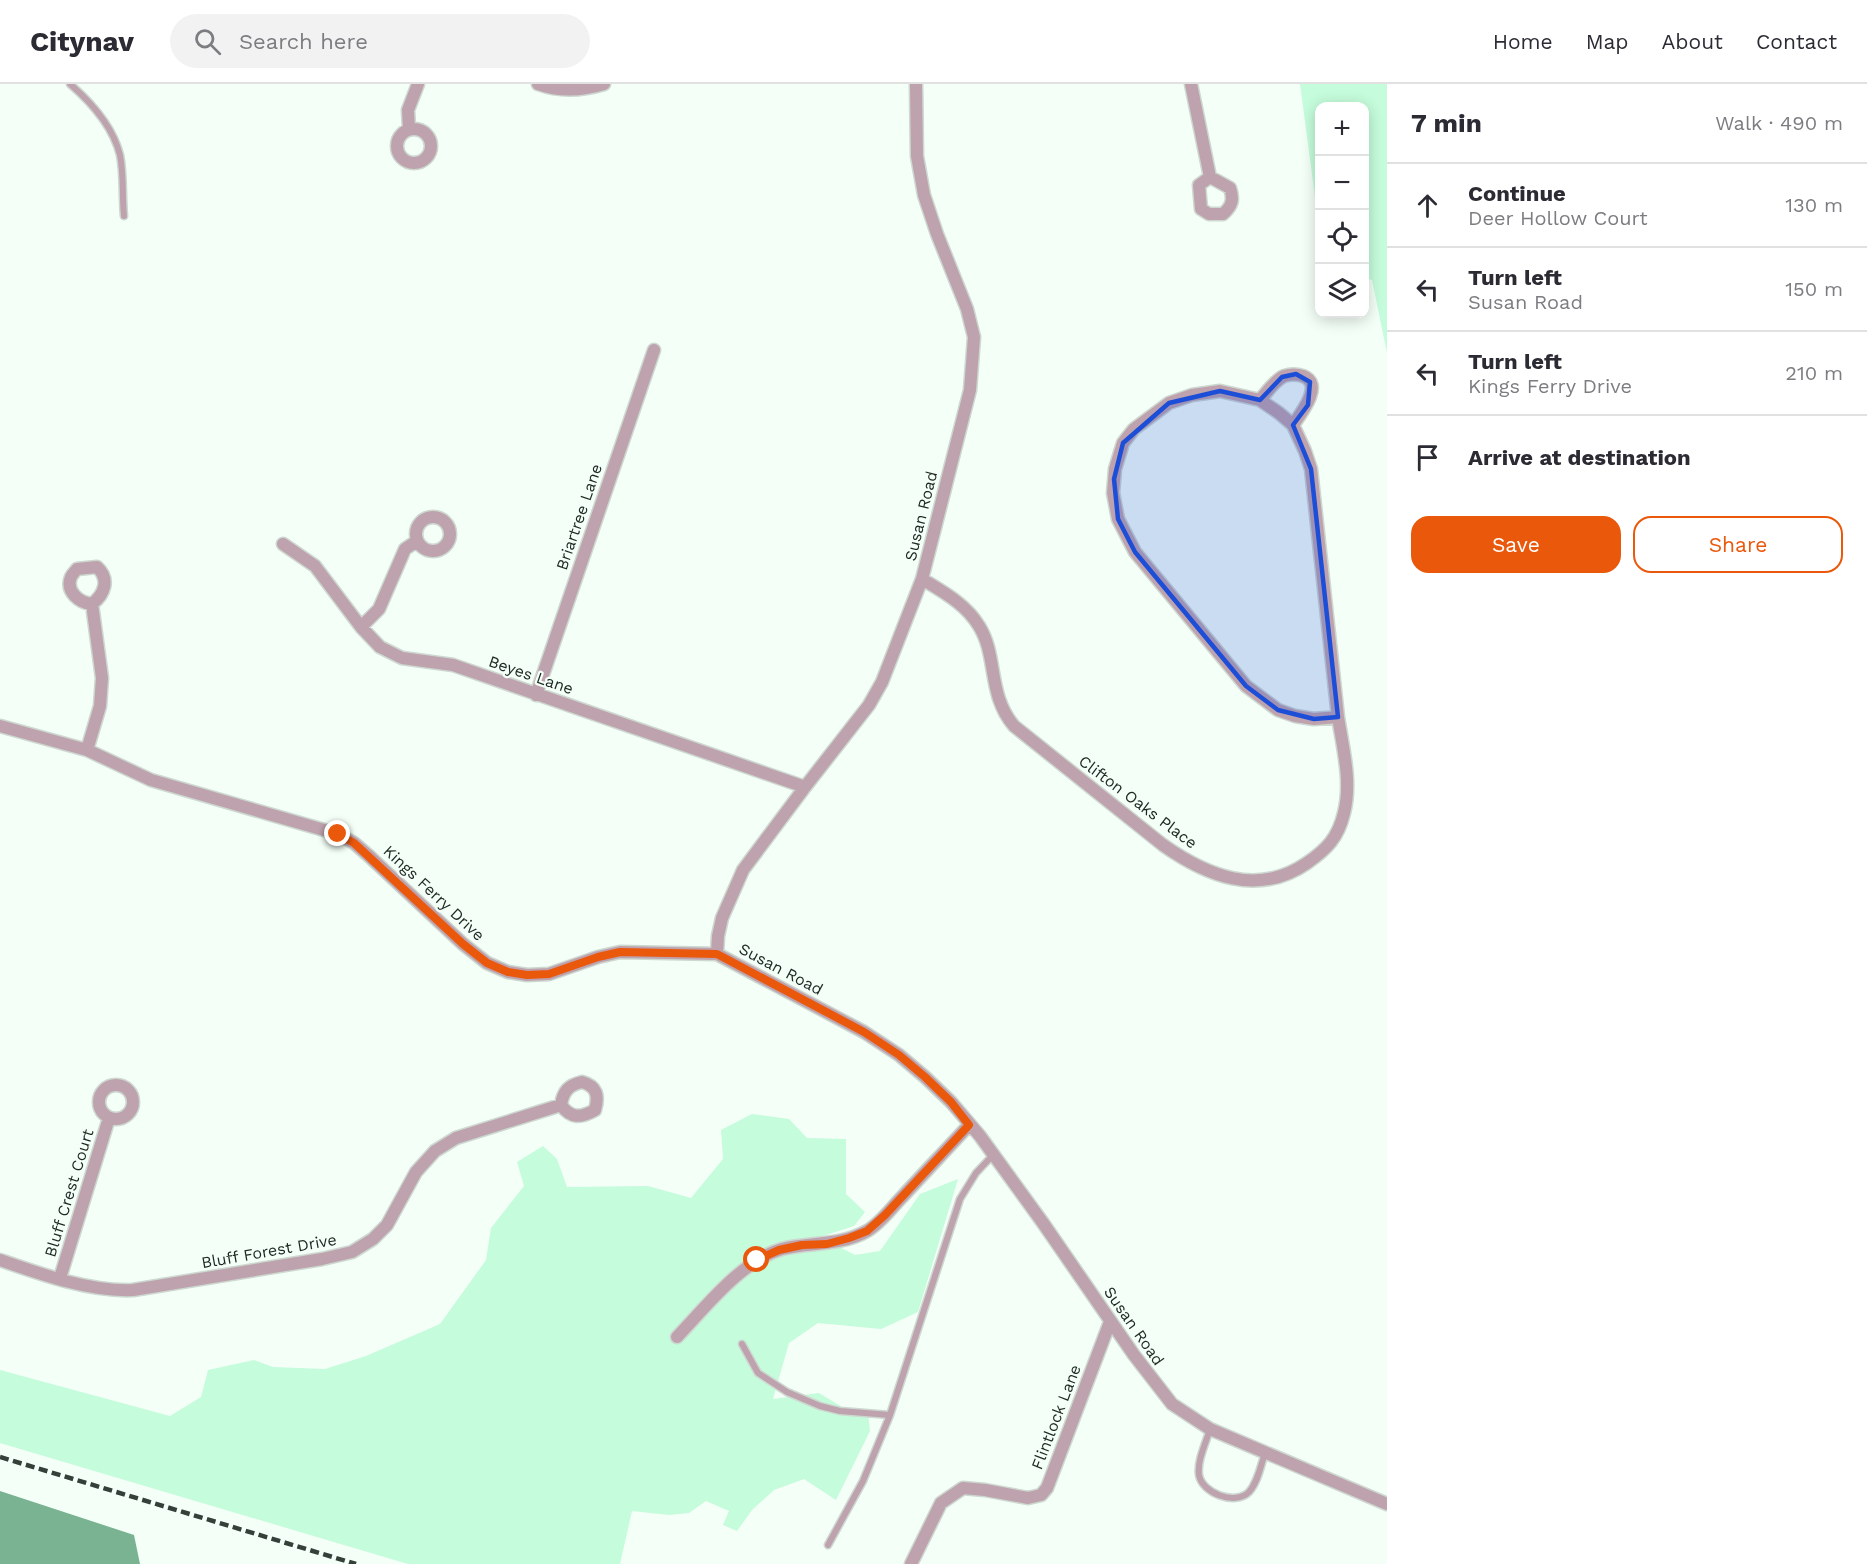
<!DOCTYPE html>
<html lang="en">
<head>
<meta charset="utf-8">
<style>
	:root { --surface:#fff; --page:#f2f2f3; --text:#2b2b33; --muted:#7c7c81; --line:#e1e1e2; --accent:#ea580c }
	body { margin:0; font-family:"Work Sans",sans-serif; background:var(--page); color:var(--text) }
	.controls { position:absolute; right:18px; top:18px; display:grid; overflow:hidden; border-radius:12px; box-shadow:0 3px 15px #0003 }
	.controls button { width:54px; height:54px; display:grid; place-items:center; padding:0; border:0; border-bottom:2px solid var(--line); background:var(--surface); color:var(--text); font:30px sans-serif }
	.stop { position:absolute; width:18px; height:18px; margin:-14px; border:4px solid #ea580c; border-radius:50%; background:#fff }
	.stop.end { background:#ea580c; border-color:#fff; box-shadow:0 2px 6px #0008 }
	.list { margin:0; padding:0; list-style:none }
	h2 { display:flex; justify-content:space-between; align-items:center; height:78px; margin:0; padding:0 24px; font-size:26px }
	h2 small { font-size:20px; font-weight:400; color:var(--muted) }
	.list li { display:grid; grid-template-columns:39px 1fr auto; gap:18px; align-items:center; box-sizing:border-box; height:84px; padding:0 24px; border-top:2px solid var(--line) }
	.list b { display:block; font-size:22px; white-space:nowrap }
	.list p { margin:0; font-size:20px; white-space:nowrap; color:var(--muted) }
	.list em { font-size:20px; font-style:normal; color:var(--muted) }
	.actions { display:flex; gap:12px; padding:18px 24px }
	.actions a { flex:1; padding:14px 0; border:2px solid var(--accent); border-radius:18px; text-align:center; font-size:21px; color:var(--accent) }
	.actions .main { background:var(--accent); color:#fff }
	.icon { flex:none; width:33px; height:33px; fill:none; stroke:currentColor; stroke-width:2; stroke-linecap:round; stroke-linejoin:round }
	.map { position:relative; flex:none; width:1387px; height:1480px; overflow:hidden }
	header { display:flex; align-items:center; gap:36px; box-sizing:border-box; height:84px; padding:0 30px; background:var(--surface); border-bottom:2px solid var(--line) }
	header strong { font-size:28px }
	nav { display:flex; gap:33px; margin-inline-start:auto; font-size:21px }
	.search { width:420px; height:54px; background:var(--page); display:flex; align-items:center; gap:15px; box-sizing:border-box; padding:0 21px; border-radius:33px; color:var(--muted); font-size:22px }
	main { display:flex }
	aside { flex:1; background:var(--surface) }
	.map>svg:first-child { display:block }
	.green { fill:#c5fcdb }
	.water { fill:#79b391 }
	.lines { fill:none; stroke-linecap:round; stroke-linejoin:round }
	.lane-casing { stroke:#cdd8d1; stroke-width:9 }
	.street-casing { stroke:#cdd8d1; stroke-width:15 }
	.lane { stroke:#bea2ad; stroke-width:6 }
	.street { stroke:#bea2ad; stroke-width:12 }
	.rail { stroke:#36403a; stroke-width:4.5; stroke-dasharray:9 4.5; stroke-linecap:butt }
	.route { stroke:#ea580c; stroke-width:8 }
	.marked { fill:#1d4ed8; fill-opacity:0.2; stroke:#1d4ed8; stroke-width:4.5; stroke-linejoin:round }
	.labels { text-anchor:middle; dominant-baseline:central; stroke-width:4.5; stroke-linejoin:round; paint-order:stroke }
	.street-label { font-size:16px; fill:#1e2822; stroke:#f4fff8 }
</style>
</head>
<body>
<header>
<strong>Citynav</strong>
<div class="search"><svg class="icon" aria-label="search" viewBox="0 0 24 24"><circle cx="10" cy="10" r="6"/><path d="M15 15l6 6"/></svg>Search here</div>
<nav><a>Home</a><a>Map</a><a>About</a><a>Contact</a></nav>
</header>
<main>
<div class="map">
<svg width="1387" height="1480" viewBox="0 0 1387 1480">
	<rect width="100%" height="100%" fill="#f4fff8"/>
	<path class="green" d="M1300,0H1387V269L1372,196L1365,194L1364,22H1320L1319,143Z
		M752,1030L789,1035L807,1054L846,1055V1110L865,1128L854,1142L820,1153L855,1171L880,1167L920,1110L958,1095L918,1228L881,1245L818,1239L789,1259L773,1315L819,1309L842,1323L868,1328L870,1347L836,1416L804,1395L774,1406L752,1426L737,1447L723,1441L729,1427L706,1417L689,1429L669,1431L632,1427L620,1480H408L0,1359V1286L170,1332L201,1313L208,1286L254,1276L273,1283L325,1285L366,1272L440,1240L486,1176L491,1144L524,1102L517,1078L543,1062L557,1075L567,1103L648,1102L691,1114L723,1075L721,1046Z"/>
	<path class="water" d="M0,1407L134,1451L140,1480H0Z"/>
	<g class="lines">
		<g class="lane-casing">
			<path id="lane" d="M70,0C92,19 113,43 120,71C124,90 122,112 124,132
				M742,1260L758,1289L787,1308L820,1322L840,1327L890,1331L960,1115L976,1089L993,1071
				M1210,1345C1206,1359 1197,1376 1199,1391C1202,1409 1235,1422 1249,1408C1258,1398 1261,1381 1265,1369
				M828,1461L863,1397L890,1331"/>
		</g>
		<g class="street-casing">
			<path id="street" d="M538,0C560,8 581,7 604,0
				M1191,0L1210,93
				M397 62a17 17 0 1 1 34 0a17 17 0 1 1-34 0Z
				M409,45L408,26L418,0
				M1210,93L1230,104C1234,116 1232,122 1223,130H1209L1201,125L1199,101Z
				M1220,307L1260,316L1279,329L1293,341L1305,367L1311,385L1338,633L1314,635L1295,632L1278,626L1246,602L1135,468L1118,435L1113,409L1115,385L1123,359L1134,345L1169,319L1192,311Z
				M1260,316C1266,309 1275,296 1284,292C1290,290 1297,290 1303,292C1325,300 1300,331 1293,341
				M416 450a17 17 0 1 1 34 0a17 17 0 1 1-34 0Z
				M283,460L315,482L361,543L380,563L402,574L453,581L805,703
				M922,495C943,508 966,520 979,542C998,572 987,610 1014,642L1163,761C1207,792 1258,813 1307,779C1327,765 1338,754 1344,729C1352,698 1343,665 1338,633
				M361,543L379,525L405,465L417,457
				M536,611L654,266
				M0,642L87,666L151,696L338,750L354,759L369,772L463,860L487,879L508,888L527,891L549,890L598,873L620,868L717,870L864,948L899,971L925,993L951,1018L980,1052L1043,1139L1134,1271L1172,1320L1210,1345L1387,1420
				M87,666L100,622L102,594L92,520C105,510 110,495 97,483L77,485C75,488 72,490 71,493C65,508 80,519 92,520
				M717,870L718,852L722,834L743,786L805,703L869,621L882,598L922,495L970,306L974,253L967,225L937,150L924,111L917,72L916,0
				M582,998C597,1002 599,1012 595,1026C581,1034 571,1035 561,1021C563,1007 569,1001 582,998Z
				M99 1018a17 17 0 1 1 34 0a17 17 0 1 1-34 0Z
				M0,1176C40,1190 90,1208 133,1206L322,1175L352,1168L373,1155L387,1141L416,1088L435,1067L456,1054L561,1021
				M60,1194L109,1034
				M677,1253C705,1224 742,1176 782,1165C810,1158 841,1162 867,1147C881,1139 892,1123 903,1112C925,1088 947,1065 969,1041
				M911,1480L941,1419L963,1404L985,1406L1028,1414L1041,1411L1047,1404L1110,1238"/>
		</g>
		<use href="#lane" class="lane"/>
		<use href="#street" class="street"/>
		<path class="rail" d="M0,1373L356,1480"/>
	</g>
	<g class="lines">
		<path class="route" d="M338,750L354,759L463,860L487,879L508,888L527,891L549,890L598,873L620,868L717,870L864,948L899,971L925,993L951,1018L969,1041L885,1131L867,1147L849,1154L827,1160L802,1161L779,1166L757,1176"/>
	</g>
	<path class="marked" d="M1296,290L1310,298L1308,321L1293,341L1311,385L1338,633L1314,635L1278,626L1246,602L1135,468L1118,435L1114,395L1123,359L1169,319L1220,307L1260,316L1282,293Z"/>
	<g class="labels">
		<g class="street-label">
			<text transform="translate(921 432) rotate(-76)">Susan Road</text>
			<text transform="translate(579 433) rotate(-71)">Briartree Lane</text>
			<text transform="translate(531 591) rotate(19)">Beyes Lane</text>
			<text transform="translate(1138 718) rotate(37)">Clifton Oaks Place</text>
			<text transform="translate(434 809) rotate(43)">Kings Ferry Drive</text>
			<text transform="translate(781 885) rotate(28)">Susan Road</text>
			<text transform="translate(69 1109) rotate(-73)">Bluff Crest Court</text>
			<text transform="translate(269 1167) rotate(-10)">Bluff Forest Drive</text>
			<text transform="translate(1134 1242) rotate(55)">Susan Road</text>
			<text transform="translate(1056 1333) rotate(-69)">Flintlock Lane</text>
		</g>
	</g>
</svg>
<div class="controls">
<button>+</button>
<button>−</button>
<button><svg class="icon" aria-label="locate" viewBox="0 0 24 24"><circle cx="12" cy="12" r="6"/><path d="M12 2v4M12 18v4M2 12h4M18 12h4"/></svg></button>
<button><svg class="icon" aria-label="layers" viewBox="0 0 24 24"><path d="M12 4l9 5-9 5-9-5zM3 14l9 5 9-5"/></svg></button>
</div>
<div class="stop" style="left:757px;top:1176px"></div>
<div class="stop end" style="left:338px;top:750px"></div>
</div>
<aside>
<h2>7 min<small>Walk · 490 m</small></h2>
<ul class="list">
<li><svg class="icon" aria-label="ahead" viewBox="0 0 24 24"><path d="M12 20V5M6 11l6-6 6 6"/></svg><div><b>Continue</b><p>Deer Hollow Court</p></div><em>130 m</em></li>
<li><svg class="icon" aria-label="left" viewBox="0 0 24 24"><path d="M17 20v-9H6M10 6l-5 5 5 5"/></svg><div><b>Turn left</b><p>Susan Road</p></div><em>150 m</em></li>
<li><svg class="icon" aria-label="left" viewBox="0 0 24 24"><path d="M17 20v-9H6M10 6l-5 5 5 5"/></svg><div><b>Turn left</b><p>Kings Ferry Drive</p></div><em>210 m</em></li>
<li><svg class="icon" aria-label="arrive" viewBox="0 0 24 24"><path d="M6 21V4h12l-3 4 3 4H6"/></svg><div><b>Arrive at destination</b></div></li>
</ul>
<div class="actions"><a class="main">Save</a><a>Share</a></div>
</aside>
</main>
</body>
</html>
